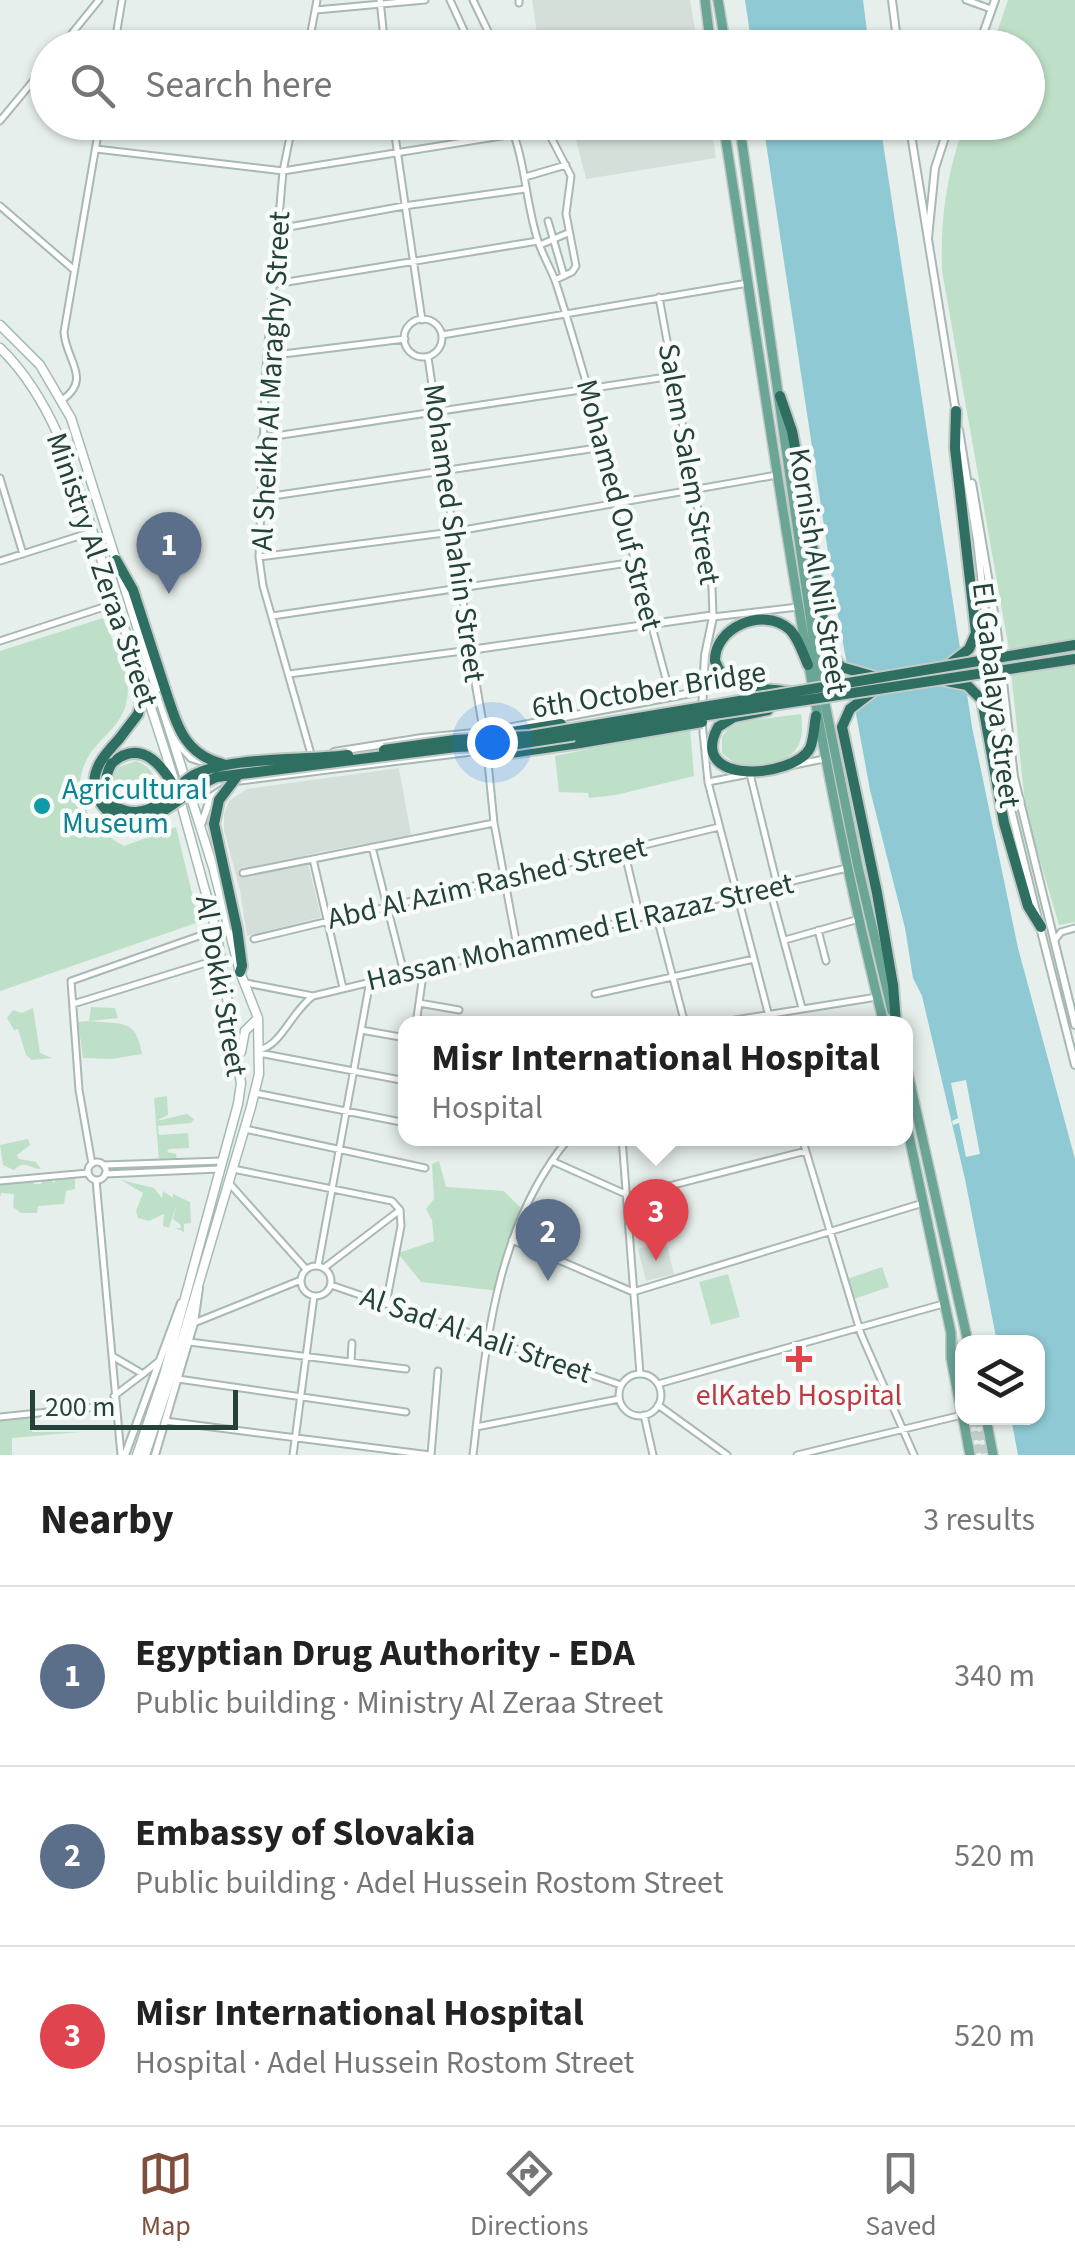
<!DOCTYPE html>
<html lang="en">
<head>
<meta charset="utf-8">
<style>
	:root { --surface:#fff; --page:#f2f2f2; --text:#222; --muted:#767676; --line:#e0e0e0; --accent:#804e3d }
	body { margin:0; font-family:"Source Sans 3",sans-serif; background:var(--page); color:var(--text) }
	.controls { position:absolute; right:30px; bottom:30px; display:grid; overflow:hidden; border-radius:20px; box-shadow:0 2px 8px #0004 }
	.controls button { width:90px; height:90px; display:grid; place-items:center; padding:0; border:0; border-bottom:2px solid var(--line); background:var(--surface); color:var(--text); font:50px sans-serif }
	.scale { position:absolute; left:30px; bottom:25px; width:208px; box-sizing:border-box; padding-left:10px; border:5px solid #24423a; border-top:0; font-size:28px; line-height:35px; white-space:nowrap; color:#24423a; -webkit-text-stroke:8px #f7fbf9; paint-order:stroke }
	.you { position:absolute; left:492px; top:742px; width:35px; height:35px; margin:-25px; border:8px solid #fff; border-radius:50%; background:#1a73e8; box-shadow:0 0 0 15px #1a73e833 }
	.badge { display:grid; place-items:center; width:65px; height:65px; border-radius:50%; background:var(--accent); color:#fff; font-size:32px; font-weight:700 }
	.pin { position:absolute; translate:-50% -82px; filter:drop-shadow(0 2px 5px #0008) }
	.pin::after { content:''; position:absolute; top:52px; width:35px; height:30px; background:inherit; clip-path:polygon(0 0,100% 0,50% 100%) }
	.popup { position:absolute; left:398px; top:1016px; width:515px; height:130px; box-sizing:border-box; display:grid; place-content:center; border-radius:20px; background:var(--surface); filter:drop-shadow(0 2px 8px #0005); font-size:32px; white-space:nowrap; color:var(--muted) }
	.popup b { font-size:38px; color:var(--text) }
	.popup::after { content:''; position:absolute; left:50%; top:100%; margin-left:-20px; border:20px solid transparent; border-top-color:var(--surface) }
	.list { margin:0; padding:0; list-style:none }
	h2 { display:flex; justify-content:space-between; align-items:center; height:130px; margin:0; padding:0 40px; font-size:42px }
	h2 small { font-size:32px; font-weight:400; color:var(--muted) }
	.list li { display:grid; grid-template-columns:65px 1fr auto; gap:30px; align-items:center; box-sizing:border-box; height:180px; padding:0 40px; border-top:2px solid var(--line) }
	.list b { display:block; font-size:38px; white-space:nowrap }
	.list p { margin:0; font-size:32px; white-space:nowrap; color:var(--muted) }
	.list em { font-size:32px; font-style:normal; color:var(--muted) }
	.icon { flex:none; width:55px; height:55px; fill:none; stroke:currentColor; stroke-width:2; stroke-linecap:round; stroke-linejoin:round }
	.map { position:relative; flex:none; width:1075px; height:1455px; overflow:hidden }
	.search { position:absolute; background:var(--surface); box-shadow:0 2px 8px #0004; left:30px; right:30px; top:30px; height:110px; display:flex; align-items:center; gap:25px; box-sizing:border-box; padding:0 35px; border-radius:55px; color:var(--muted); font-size:38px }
	.sheet { height:670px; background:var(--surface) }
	nav { display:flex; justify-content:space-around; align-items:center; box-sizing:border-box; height:140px; border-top:2px solid var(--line); background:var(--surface); font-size:28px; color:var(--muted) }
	nav a { display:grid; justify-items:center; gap:5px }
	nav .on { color:var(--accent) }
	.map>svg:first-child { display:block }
	.built { fill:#d4dfda }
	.green { fill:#bfe0c8 }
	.water { fill:#8ec9d4 }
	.pier { fill:#e6efeb }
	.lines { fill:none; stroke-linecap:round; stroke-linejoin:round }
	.primary-tunnel { stroke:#bfccc8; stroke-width:9; stroke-dasharray:9 4.5; stroke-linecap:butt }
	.minor-casing { stroke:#a8b8b2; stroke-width:9 }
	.tertiary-casing { stroke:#a8b8b2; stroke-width:10 }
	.secondary-casing { stroke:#a4bbb3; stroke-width:11 }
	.primary-casing { stroke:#c2cac8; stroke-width:12 }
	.motorway-casing { stroke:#c2cac8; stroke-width:14 }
	.minor { stroke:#fff; stroke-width:5 }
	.tertiary { stroke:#fff; stroke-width:6 }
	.secondary { stroke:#fff; stroke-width:8 }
	.primary { stroke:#6aa596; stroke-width:9 }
	.motorway { stroke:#2f6f62; stroke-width:10 }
	.motorway-bridge-casing { stroke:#c2cac8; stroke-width:14; stroke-linecap:butt }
	.motorway-bridge { stroke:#2f6f62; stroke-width:10 }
	.culture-dot { fill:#0f9aa8; stroke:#f7fbf9; stroke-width:4 }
	.health-dot { fill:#e0444e; stroke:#f7fbf9; stroke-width:4 }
	.labels { text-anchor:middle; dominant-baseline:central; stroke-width:9; stroke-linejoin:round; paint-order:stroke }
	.street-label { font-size:30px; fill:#24423a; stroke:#f7fbf9 }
	.culture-label { font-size:30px; fill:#0d838f; stroke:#f7fbf9; text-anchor:start }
	.health-label { font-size:30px; fill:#be3a42; stroke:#f7fbf9 }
</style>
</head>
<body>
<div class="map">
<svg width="1075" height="1455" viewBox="0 0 1075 1455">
	<rect width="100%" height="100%" fill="#e6efeb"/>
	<path class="built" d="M532,0H690L698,47H539Z
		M572,123H711L716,158L586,179Z
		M399,768L411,835L306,855L321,917L247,936L240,890L224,830V814L229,801L247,789Z
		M666,1241L674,1274L646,1281L638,1249Z"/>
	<path class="green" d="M1008,0H1075V922L1059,925L1026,813L1008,644L942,271C940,219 947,171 965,123L1028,122V48L992,47Z
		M103,618C113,643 132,671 127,699C123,728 96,738 85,763C69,799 94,830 124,846L176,827L199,922L0,991V651Z
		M801,714C808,762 778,765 737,765L722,753V737L727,730L740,722Z
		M690,728L694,776L616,795L589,798L588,793L559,792L555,756Z
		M136,761C150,766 157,776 158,791L144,801L121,802L114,794L112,778L119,767Z
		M91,1007L115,1008L118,1018L90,1021C121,1025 136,1017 142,1054L112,1059L83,1058L78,1022L89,1021Z
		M33,1008L40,1053L52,1058L32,1060L26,1055L18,1029L14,1030L7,1018L13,1010L22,1013Z
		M167,1096L168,1115L156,1121L187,1114L194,1119L191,1123L158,1126L159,1135L188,1133L189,1148L169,1149L167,1152L176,1154L177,1159L167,1158L161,1162L159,1161L154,1098Z
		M28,1139L30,1145L17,1155L19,1159L36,1162L41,1169C29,1169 26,1159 14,1170L3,1165L0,1145Z
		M439,1161L446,1187L504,1191L520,1207L499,1291L421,1282L398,1253L434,1241L432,1220L426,1209L434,1199L432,1164Z
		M68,1177L75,1179V1189L66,1191L64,1204L38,1206L37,1213H21L13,1207L14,1194L1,1193L0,1197V1182L33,1180L34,1184H41L43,1179H49L54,1183L57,1178Z
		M121,1180L154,1188L162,1198L163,1191L173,1198V1194L190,1202L191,1223L184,1224V1232L175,1228H181L180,1224L173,1219L177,1203L169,1228L163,1226L164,1214L149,1221L138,1218L136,1211L143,1193Z
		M882,1267L889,1287L854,1299L847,1279Z
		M728,1274L740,1317L711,1325L699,1282Z
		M29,1417L32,1432H80L12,1438V1455H0V1421Z"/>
	<path class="water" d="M745,0H863L869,47H752Z
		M763,123H880L972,727L1018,948L1075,1159V1455H1018L1011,1418H1038V1342H997L965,1179L922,996L913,978L905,928L870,790L836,605Z"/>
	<path class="pier" d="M966,1080L980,1154L966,1157L959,1123L953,1125L952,1121L958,1118L951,1083Z"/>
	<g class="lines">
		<path class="primary-tunnel" d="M952,1336L962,1378
			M971,1418L978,1455
			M978,1418L986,1455"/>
		<g class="minor-casing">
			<path id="minor" d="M380,0L385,48
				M450,0L472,48
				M473,0L496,48
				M519,0V3
				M966,0L991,9
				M316,10L425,0
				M60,48L99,0
				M114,48L122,0
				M308,48L317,0
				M0,121L48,63
				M293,122L283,171L266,367L259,557L263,586L311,754
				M393,122L422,320
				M509,122C526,161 525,201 538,241C543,256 551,269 556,283C600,420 633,559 671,697
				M543,122L571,176L566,214L576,266L572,272L555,280
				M96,149L283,171L514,134L539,122
				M525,177L566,165
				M0,206L73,269
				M548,221L564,276
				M278,229L404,206L525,189
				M540,245L568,233
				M275,284L538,241
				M659,297L712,587L713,617L798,607
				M404 338a19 19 0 1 1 38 0a19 19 0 1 1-38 0Z
				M442,335L748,283
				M267,356L405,339
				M62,400C93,379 65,359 64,332L100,122
				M262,438L673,376
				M0,478L23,554
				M259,498L604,447
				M259,557L452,532L777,475
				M0,561L92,532
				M272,616L635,562
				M0,641L116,603
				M289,674L470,650L428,357
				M702,722L708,782L771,1024
				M487,752L494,823L517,946
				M794,765L824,759
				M750,774L777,884
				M708,782L744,775
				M372,847L404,973
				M624,850L640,917
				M313,859L343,988
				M243,873L494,823
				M769,886L802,1008
				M656,913L685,1024
				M818,930L826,961
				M254,939L719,827
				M785,940L859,919
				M1054,941L1061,932L1075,928
				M246,983L313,996L847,868
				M595,994L754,959
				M419,1003L459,1010
				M73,1004L222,958
				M416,1024L424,968
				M710,1024L877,997
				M361,1030L406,1038
				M259,1050C282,1045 291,1012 313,996
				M259,1053L406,1081
				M255,1093L406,1123
				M245,1129L425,1168
				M622,1138L640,1374
				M802,1138L861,1334L914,1455
				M552,1161L630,1196L806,1151
				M88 1171a9 9 0 1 1 18 0a9 9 0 1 1-18 0Z
				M92,1164L79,1090L71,981L216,930
				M103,1165L222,1161
				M233,1169L392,1201L400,1210
				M105,1174L219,1169
				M96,1180L121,1455
				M0,1181L88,1173
				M229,1183L306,1269
				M512,1240L633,1292L923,1203
				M301 1281a15 15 0 1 1 30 0a15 15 0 1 1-30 0Z
				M318,1266L370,981
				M324,1268L400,1210
				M331,1285L621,1385
				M386,1304L401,1226L400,1210
				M194,1323L301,1280
				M189,1342L406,1369
				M112,1356L143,1374L159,1361
				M351,1362L352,1343
				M619 1395a21 21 0 1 1 42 0a21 21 0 1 1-42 0Z
				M178,1379L406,1412
				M658,1384L943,1304
				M114,1396L143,1374
				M658,1405L727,1455
				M644,1415L653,1455
				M0,1417L115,1405
				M165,1421L430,1455
				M476,1427L619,1399
				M293,1455L314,1296
				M431,1455L438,1371
				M473,1455C486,1345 495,1227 569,1138
				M797,1455L962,1415"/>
		</g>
		<g class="tertiary-casing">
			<path id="tertiary" d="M892,0L898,48
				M978,48L995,0
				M909,122L956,412
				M928,238L935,168L950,122
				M959,430L977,540L1003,777L1037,915
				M972,483L997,630L1014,777L1075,1025
				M507,728L702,691
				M484,732L470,650L708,616L713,617L705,655L702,710
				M175,740L191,758L212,765
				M334,752L422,738L485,732
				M201,825L211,797L236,781L476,751
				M1040,927L1075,1065
				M125,1455L181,1303
				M155,1455L194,1323L199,1288"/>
		</g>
		<g class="secondary-casing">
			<path id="secondary" d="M0,325L40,365L71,418L213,867L240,972L258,1018L259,1074L251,1107L171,1377L145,1455
				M0,348C61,407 81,499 107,577C130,646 154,714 175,783
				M241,1052L245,1031L258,1018
				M137,1455L164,1375L238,1104L241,1083L216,930L179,796"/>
		</g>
		<g class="primary-casing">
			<path id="primary" d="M705,0L711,48
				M718,0L726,48
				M723,122C771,424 809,727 884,1024
				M739,122L817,664L858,867L892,1011
				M906,1065L968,1342
				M906,1122L951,1333V1358L962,1416
				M963,1418L970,1455
				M986,1418L993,1455"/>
		</g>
		<g class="motorway-casing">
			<path id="motorway" d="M780,396L792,431L808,517L827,648L841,667L876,677
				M116,560L133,590L165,689
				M947,666L969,649L976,633L955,448L956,411
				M941,680L967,685L982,700L1004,823L1028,906L1041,927
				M876,689L850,709L842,727L877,893L893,985L896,1023
				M791,692C762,687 726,693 715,661C714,628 763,606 789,629C798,637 803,654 808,665
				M768,710L734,717L718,727C686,787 795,778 810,748C814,739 814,726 816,716
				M496,731L512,732L561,724
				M119,739L138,714L144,688
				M486,751L510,753L580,743
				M112,763C143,736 165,769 179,795
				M237,929L242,966L240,972"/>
		</g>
		<use href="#minor" class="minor"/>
		<use href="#tertiary" class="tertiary"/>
		<use href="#secondary" class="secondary"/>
		<use href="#primary" class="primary"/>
		<use href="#motorway" class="motorway"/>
		<g class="motorway-bridge-casing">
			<path id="motorway-bridge" d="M165,689C177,724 183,754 223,764
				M119,739C105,754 89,771 96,793C99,804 106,811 115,817C147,839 186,787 217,777L456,747L511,745L1075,659
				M580,743L702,722
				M384,750L455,740L530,736L1075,645
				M112,763C99,784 107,813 136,812C161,811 174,786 194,775C230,756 305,761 348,755
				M237,929L214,824L219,800L238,775"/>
		</g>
		<use href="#motorway-bridge" class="motorway-bridge"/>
	</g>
	<circle class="culture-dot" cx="42" cy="806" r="10"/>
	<path class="health-dot" d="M794 1344h10v10h10v10h-10v10h-10v-10h-10v-10h10z"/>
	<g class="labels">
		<g class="street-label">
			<text transform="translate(271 381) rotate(-87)">Al Sheikh Al Maraghy Street</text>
			<text transform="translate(689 464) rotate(80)">Salem Salem Street</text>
			<text transform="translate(619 505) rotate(75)">Mohamed Ouf Street</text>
			<text transform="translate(454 533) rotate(82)">Mohamed Shahin Street</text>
			<text transform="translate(102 570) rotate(71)">Ministry Al Zeraa Street</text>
			<text transform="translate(818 571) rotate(81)">Kornish Al Nil Street</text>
			<text transform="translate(649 690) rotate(-9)">6th October Bridge</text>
			<text transform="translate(996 695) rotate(83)">El Gabalaya Street</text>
			<text transform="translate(487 883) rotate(-13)">Abd Al Azim Rashed Street</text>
			<text transform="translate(580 932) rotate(-13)">Hassan Mohammed El Razaz Street</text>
			<text transform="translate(221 986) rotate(80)">Al Dokki Street</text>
			<text transform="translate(476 1335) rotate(19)">Al Sad Al Aali Street</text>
		</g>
		<g class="culture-label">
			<text x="62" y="789">Agricultural<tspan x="62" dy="34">Museum</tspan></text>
		</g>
		<g class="health-label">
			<text x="799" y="1395">elKateb Hospital</text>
		</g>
	</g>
</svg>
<div class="controls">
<button><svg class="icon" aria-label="layers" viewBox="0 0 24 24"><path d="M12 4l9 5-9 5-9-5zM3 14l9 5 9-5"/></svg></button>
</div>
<div class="scale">200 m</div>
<div class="you"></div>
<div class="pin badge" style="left:169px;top:594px;background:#5c6f8a">1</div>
<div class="pin badge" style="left:548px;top:1281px;background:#5c6f8a">2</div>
<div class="pin badge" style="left:656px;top:1261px;background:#e0444e">3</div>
<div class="popup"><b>Misr International Hospital</b>Hospital</div>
<div class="search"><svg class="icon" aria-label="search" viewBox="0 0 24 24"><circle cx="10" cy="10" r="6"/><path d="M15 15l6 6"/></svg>Search here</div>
</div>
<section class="sheet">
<h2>Nearby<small>3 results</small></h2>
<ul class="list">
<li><span class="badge" style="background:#5c6f8a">1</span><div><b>Egyptian Drug Authority - EDA</b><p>Public building · Ministry Al Zeraa Street</p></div><em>340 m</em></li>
<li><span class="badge" style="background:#5c6f8a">2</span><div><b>Embassy of Slovakia</b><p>Public building · Adel Hussein Rostom Street</p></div><em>520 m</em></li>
<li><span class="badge" style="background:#e0444e">3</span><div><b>Misr International Hospital</b><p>Hospital · Adel Hussein Rostom Street</p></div><em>520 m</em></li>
</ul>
</section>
<nav>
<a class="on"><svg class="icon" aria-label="map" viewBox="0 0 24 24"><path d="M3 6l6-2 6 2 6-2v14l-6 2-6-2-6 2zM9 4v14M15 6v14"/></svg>Map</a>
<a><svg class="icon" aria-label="directions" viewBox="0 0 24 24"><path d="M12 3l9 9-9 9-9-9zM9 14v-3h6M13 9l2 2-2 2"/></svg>Directions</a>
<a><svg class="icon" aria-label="saved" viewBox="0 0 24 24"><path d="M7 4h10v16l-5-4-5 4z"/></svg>Saved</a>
</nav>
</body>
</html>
